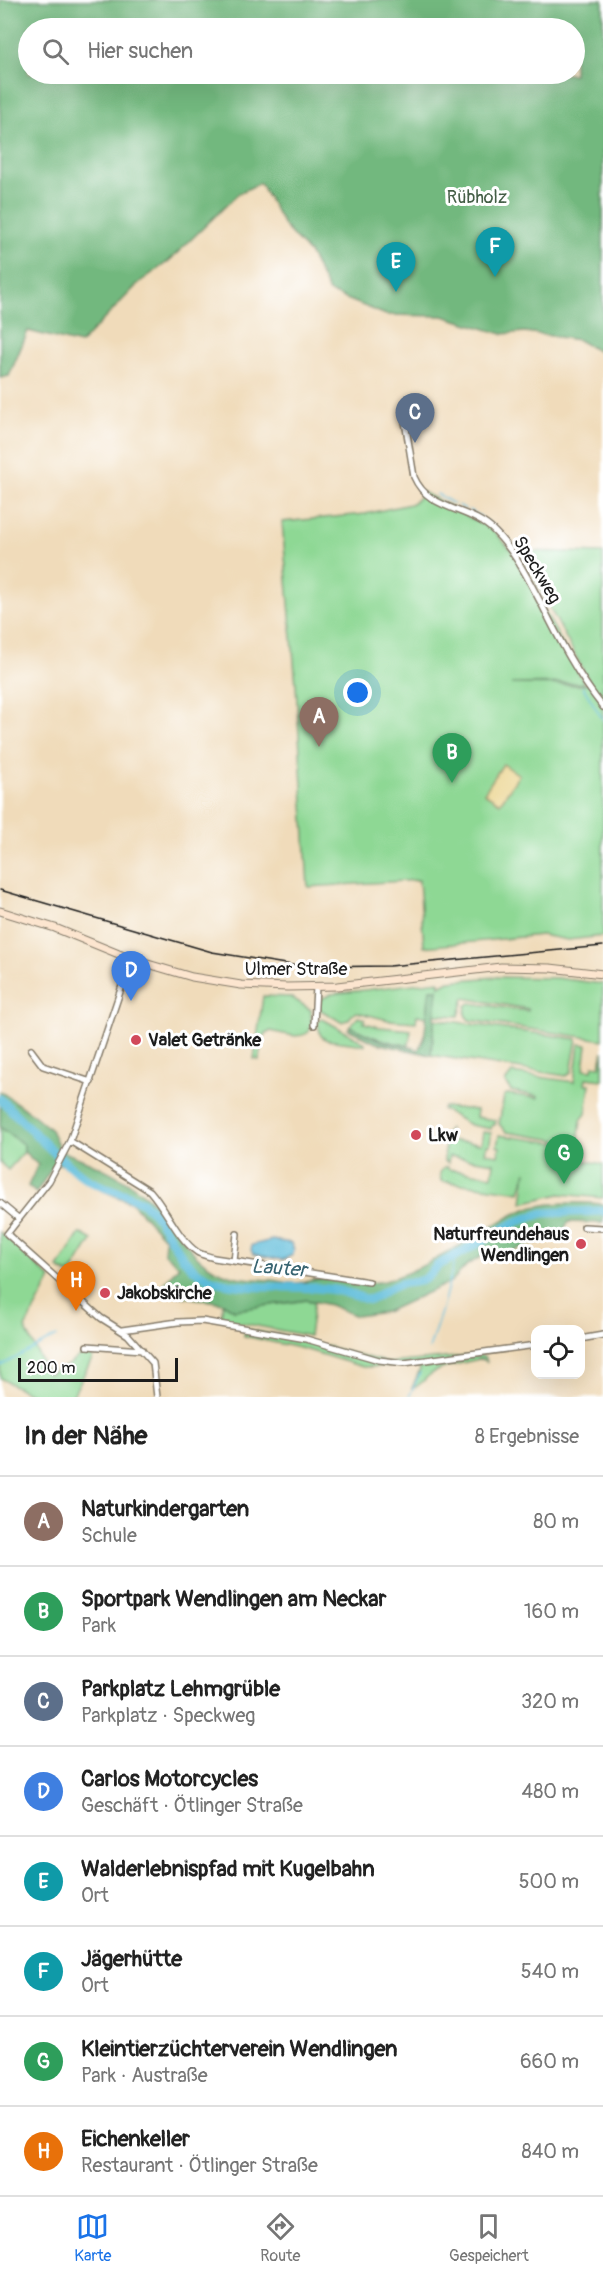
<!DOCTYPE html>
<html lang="de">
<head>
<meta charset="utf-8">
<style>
	:root { --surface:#fff; --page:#f6f6f6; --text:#222; --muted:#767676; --line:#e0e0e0; --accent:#1a73e8 }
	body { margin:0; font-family:Pangolin,sans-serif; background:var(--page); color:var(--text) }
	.controls { position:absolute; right:18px; bottom:18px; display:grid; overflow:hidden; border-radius:12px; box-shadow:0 6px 24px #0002 }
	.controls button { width:54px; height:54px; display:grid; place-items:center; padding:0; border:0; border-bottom:2px solid var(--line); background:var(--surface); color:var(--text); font:30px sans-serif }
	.scale { position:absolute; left:18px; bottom:15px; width:160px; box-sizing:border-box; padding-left:6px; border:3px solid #1c1c1c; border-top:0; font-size:16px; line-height:21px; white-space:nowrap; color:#1c1c1c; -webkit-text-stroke:4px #fff; paint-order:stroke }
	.you { position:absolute; left:358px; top:693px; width:21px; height:21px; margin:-15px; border:4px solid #fff; border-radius:50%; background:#1a73e8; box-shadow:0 0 0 9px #1a73e833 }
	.badge { display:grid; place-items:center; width:39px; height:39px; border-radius:50%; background:var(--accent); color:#fff; font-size:20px; font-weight:700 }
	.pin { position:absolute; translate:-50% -50px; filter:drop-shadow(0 2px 3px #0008) }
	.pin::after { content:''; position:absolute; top:32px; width:21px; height:18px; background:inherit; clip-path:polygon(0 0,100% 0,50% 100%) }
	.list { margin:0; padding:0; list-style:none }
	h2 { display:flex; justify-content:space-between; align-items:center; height:78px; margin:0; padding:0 24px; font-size:26px }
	h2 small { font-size:20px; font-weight:400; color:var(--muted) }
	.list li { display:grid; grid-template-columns:39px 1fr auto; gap:18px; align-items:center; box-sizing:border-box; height:90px; padding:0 24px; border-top:2px solid var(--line) }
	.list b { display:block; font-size:22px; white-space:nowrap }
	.list p { margin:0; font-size:20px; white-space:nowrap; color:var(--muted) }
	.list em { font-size:20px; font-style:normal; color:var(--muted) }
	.icon { flex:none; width:33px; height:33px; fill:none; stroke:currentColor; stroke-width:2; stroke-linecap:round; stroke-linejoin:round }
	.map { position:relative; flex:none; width:603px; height:1397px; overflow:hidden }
	.search { position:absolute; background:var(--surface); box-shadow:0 6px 24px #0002; left:18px; right:18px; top:18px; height:66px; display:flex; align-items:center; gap:15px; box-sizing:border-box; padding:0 21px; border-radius:33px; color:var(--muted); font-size:22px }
	.sheet { height:798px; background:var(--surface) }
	nav { display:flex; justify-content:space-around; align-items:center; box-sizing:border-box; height:84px; border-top:2px solid var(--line); background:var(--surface); font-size:16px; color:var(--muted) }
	nav a { display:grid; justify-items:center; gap:3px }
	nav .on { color:var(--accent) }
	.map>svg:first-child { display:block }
	.green { fill:#8ed894; stroke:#557a58; stroke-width:1.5 }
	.forest { fill:#72b87e; stroke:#476a4d; stroke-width:1.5; fill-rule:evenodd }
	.sand { fill:#eeda9e; stroke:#857b5d; stroke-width:1.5 }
	.water { fill:#5bbbd9; stroke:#3c6c7a; stroke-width:1.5 }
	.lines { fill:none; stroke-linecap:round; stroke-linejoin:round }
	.stream { stroke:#5bbbd9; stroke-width:1.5 }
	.river { stroke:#5bbbd9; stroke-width:9 }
	.street-casing { stroke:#867c6b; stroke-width:8 }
	.secondary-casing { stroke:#867c6b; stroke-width:9 }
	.street { stroke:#fff; stroke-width:5 }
	.secondary { stroke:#fce5cf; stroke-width:7 }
	.rail { stroke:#1c1c1c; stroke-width:1.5 }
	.poi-dot { fill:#d1495b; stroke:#fff; stroke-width:2 }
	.labels { text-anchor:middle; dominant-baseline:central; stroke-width:6; stroke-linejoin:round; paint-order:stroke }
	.park-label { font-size:18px; fill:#445e46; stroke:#fff }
	.street-label { font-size:18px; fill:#1c1c1c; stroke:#fff }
	.poi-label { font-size:18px; font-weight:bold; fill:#1c1c1c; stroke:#fff; text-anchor:start }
	.water-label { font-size:20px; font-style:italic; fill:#386471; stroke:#fff }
</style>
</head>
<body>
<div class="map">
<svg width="603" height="1397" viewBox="0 0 603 1397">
	<rect width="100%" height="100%" fill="#fff"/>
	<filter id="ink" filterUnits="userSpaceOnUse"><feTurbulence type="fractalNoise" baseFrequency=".0167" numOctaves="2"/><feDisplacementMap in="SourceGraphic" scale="12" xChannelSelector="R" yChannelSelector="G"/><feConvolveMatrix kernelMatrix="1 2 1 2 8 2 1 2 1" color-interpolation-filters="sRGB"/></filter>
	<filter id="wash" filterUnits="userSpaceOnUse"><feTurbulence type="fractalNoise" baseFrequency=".008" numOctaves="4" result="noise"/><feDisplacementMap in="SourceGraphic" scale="24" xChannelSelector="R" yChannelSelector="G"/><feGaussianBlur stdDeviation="1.35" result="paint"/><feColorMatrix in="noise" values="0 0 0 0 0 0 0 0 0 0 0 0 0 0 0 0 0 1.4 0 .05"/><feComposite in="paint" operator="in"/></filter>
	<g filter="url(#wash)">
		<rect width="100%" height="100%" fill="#f0dbba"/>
		<path class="green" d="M423,492L493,530L512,551L584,683L511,684L583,685L590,683L523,558L525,551L603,553V936L568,940L541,935L424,947L419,880L308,887L296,685L282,522L365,514L410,504L417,500Z
			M495,977L557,978L603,984V1040L469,1020L465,1015L466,1006L470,1003L528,1011V1009L464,998L459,1016L435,1015L438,989H430L428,1017L417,1015L416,1022L388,1020L357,1012L352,1015L348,1020L341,1022L319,1009V1000L331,994L439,981L440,986L449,981Z
			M263,996L291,997L311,1010C311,1016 312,1025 310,1030C304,1041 280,1033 271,1031C259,1036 261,1049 259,1060L254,1059Z
			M358,1017L365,1019L364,1023L380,1027L411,1030L409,1045C385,1042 371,1037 350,1026Z
			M321,1018L365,1043V1045L327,1040C316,1035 322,1031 317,1023Z
			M435,1019L577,1039L571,1073L566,1076L431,1055Z
			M579,1044L587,1045L584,1069L592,1070L593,1065L600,1066L603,1051V1080L586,1078L585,1084H590L586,1114L581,1120L576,1159L603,1164V1198L560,1194L522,1203L526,1171L520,1192L441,1181L440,1172L445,1167H448V1169L492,1176L494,1163L449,1156L448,1163L444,1161L446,1133L449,1128L448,1140L481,1144L483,1132L491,1133L490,1145H487L485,1153L498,1155L500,1147L497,1146L499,1135L556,1143V1140L506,1132L499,1124L504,1096L507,1094L538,1098V1096L511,1091L505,1082L512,1073L574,1082Z
			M444,1107L477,1110L476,1117L496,1120L495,1125H492L491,1129L470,1125L442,1109Z
			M0,1127L24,1145V1152L8,1170L0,1163Z
			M0,1232L51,1279L25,1328L48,1374L68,1365L83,1353L93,1357L72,1397H35L0,1378Z
			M80,1233L92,1240L70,1275L58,1268Z
			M307,1300L314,1302L309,1336L221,1319L223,1303L234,1310Z
			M245,1329L304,1340L388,1363L480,1355L486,1358L487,1363L485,1360L479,1359C463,1363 445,1366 431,1374C424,1379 421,1386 412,1388L420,1369L417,1365L363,1367L304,1349L244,1336Z"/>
		<path class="forest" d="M0,0H603V354L578,340L525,332L502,334L443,316L386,315L329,292L310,254L285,227L260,183L239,193L169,261L140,282L80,344L28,331L9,376L0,378ZM28,28H574V74H28Z
			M430,989H438L431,1055L376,1043L348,1029L350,1026C363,1033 376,1040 390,1043C400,1046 408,1045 418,1050L424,1039Z
			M0,1091L36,1117L51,1130L61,1151C96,1164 128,1178 155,1204C184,1231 187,1264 233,1276C247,1280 259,1279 273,1280C280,1281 288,1283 295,1283C306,1283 317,1278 326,1278C346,1279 365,1286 385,1281C418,1271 456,1248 486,1230C499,1223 512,1214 526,1209C550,1202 579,1202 603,1204V1223L568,1222L562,1234L509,1252L493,1254L489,1252L467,1265L451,1282L386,1312L356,1316L330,1305L307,1300L234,1310L223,1303L156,1292L179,1266L164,1253L165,1239L132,1203L99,1189L63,1165L55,1163L36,1193L28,1186L38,1165L24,1152V1145L0,1127Z"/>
		<path class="sand" d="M503,764L519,775L500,803L484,793Z"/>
		<path class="water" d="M272,1240L291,1243L294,1249L293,1255L282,1260L253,1254L251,1250L252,1245Z"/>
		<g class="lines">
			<path class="stream" d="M437,494L454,504
				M458,505L465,509
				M469,510L481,517
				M485,520L494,527
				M498,529L503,535
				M505,537L511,543
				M583,687L603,720
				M429,1349L442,1309L456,1255
				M0,1366L57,1336
				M409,1397L420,1373"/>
			<path class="river" d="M0,1099C28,1126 55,1157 87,1179C107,1192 137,1193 153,1212C173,1236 181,1271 216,1281C254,1292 296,1283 335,1290C346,1292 358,1297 370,1300C379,1295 390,1287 400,1284C420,1280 423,1285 437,1266L516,1222L543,1213L603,1211"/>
		</g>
	</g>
	<g filter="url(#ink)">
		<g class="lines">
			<g class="street-casing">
				<path id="street" d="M403,409L414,477C429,512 470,506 495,532C516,553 528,579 542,605C560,641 578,676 603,707
					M131,959L70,1141L49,1181L7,1234L101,1318L128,1335L153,1363L157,1397
					M314,1025L316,987
					M31,1050L43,1066L91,1082
					M70,1141L150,1191C166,1209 178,1239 197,1252C201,1255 209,1256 214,1258L369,1282
					M0,1203L18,1218
					M584,1227L603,1228
					M234,1261L237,1234
					M122,1330L178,1322L202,1321L306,1339L379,1360L404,1363L536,1345
					M580,1339L603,1335
					M87,1346L142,1350"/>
			</g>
			<g class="secondary-casing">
				<path id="secondary" d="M0,911L55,928L131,959L192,977L241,985L287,987L337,986L501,967L550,968L603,974"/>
			</g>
			<use href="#street" class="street"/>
			<use href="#secondary" class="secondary"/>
			<path class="rail" d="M0,890L212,952L304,967L389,966L603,946"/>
		</g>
	</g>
	<g class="poi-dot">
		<circle cx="136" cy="1040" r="6"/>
		<circle cx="416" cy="1135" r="6"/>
		<circle cx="581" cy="1244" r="6"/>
		<circle cx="105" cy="1293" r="6"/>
	</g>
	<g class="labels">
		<g class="park-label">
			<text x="477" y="197">Rübholz</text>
		</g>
		<g class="street-label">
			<text transform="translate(537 570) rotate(59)">Speckweg</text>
			<text x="296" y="969">Ulmer Straße</text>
		</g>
		<g class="poi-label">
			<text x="148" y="1040">Valet Getränke</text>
			<text x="428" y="1135">Lkw</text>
			<text x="569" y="1234" text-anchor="end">Naturfreundehaus<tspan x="569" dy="21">Wendlingen</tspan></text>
			<text x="117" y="1293">Jakobskirche</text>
		</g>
		<g class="water-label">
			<text transform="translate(279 1268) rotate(4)">Lauter</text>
		</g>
	</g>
</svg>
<div class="controls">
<button><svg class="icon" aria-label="locate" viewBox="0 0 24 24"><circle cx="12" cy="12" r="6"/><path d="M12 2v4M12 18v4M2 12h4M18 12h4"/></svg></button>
</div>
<div class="scale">200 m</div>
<div class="you"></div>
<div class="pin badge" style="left:319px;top:747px;background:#8d6e63">A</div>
<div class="pin badge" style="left:452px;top:783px;background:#2e9e5b">B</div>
<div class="pin badge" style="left:415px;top:443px;background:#5c6f8a">C</div>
<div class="pin badge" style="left:131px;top:1001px;background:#3f7fe0">D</div>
<div class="pin badge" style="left:396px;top:292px;background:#0f9aa8">E</div>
<div class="pin badge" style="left:495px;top:277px;background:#0f9aa8">F</div>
<div class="pin badge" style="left:564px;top:1184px;background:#2e9e5b">G</div>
<div class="pin badge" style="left:76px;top:1311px;background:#e8710a">H</div>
<div class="search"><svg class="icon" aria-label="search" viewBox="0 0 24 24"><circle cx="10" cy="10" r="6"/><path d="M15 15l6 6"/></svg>Hier suchen</div>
</div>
<section class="sheet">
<h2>In der Nähe<small>8 Ergebnisse</small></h2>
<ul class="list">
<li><span class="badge" style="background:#8d6e63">A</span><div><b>Naturkindergarten</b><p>Schule</p></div><em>80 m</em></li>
<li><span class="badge" style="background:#2e9e5b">B</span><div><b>Sportpark Wendlingen am Neckar</b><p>Park</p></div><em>160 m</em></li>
<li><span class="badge" style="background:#5c6f8a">C</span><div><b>Parkplatz Lehmgrüble</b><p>Parkplatz · Speckweg</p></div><em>320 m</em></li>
<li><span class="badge" style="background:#3f7fe0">D</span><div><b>Carlos Motorcycles</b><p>Geschäft · Ötlinger Straße</p></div><em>480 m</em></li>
<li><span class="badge" style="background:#0f9aa8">E</span><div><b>Walderlebnispfad mit Kugelbahn</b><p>Ort</p></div><em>500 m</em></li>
<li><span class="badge" style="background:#0f9aa8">F</span><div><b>Jägerhütte</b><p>Ort</p></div><em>540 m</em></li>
<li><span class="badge" style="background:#2e9e5b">G</span><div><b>Kleintierzüchterverein Wendlingen</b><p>Park · Austraße</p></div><em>660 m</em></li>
<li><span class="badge" style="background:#e8710a">H</span><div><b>Eichenkeller</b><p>Restaurant · Ötlinger Straße</p></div><em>840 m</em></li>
</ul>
</section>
<nav>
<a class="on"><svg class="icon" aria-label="map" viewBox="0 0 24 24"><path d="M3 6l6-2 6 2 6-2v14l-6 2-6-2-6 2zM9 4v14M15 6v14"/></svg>Karte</a>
<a><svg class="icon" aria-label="directions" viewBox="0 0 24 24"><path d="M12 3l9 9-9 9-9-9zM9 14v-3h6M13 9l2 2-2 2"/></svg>Route</a>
<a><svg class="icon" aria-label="saved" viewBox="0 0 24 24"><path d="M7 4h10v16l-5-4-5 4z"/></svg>Gespeichert</a>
</nav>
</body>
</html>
